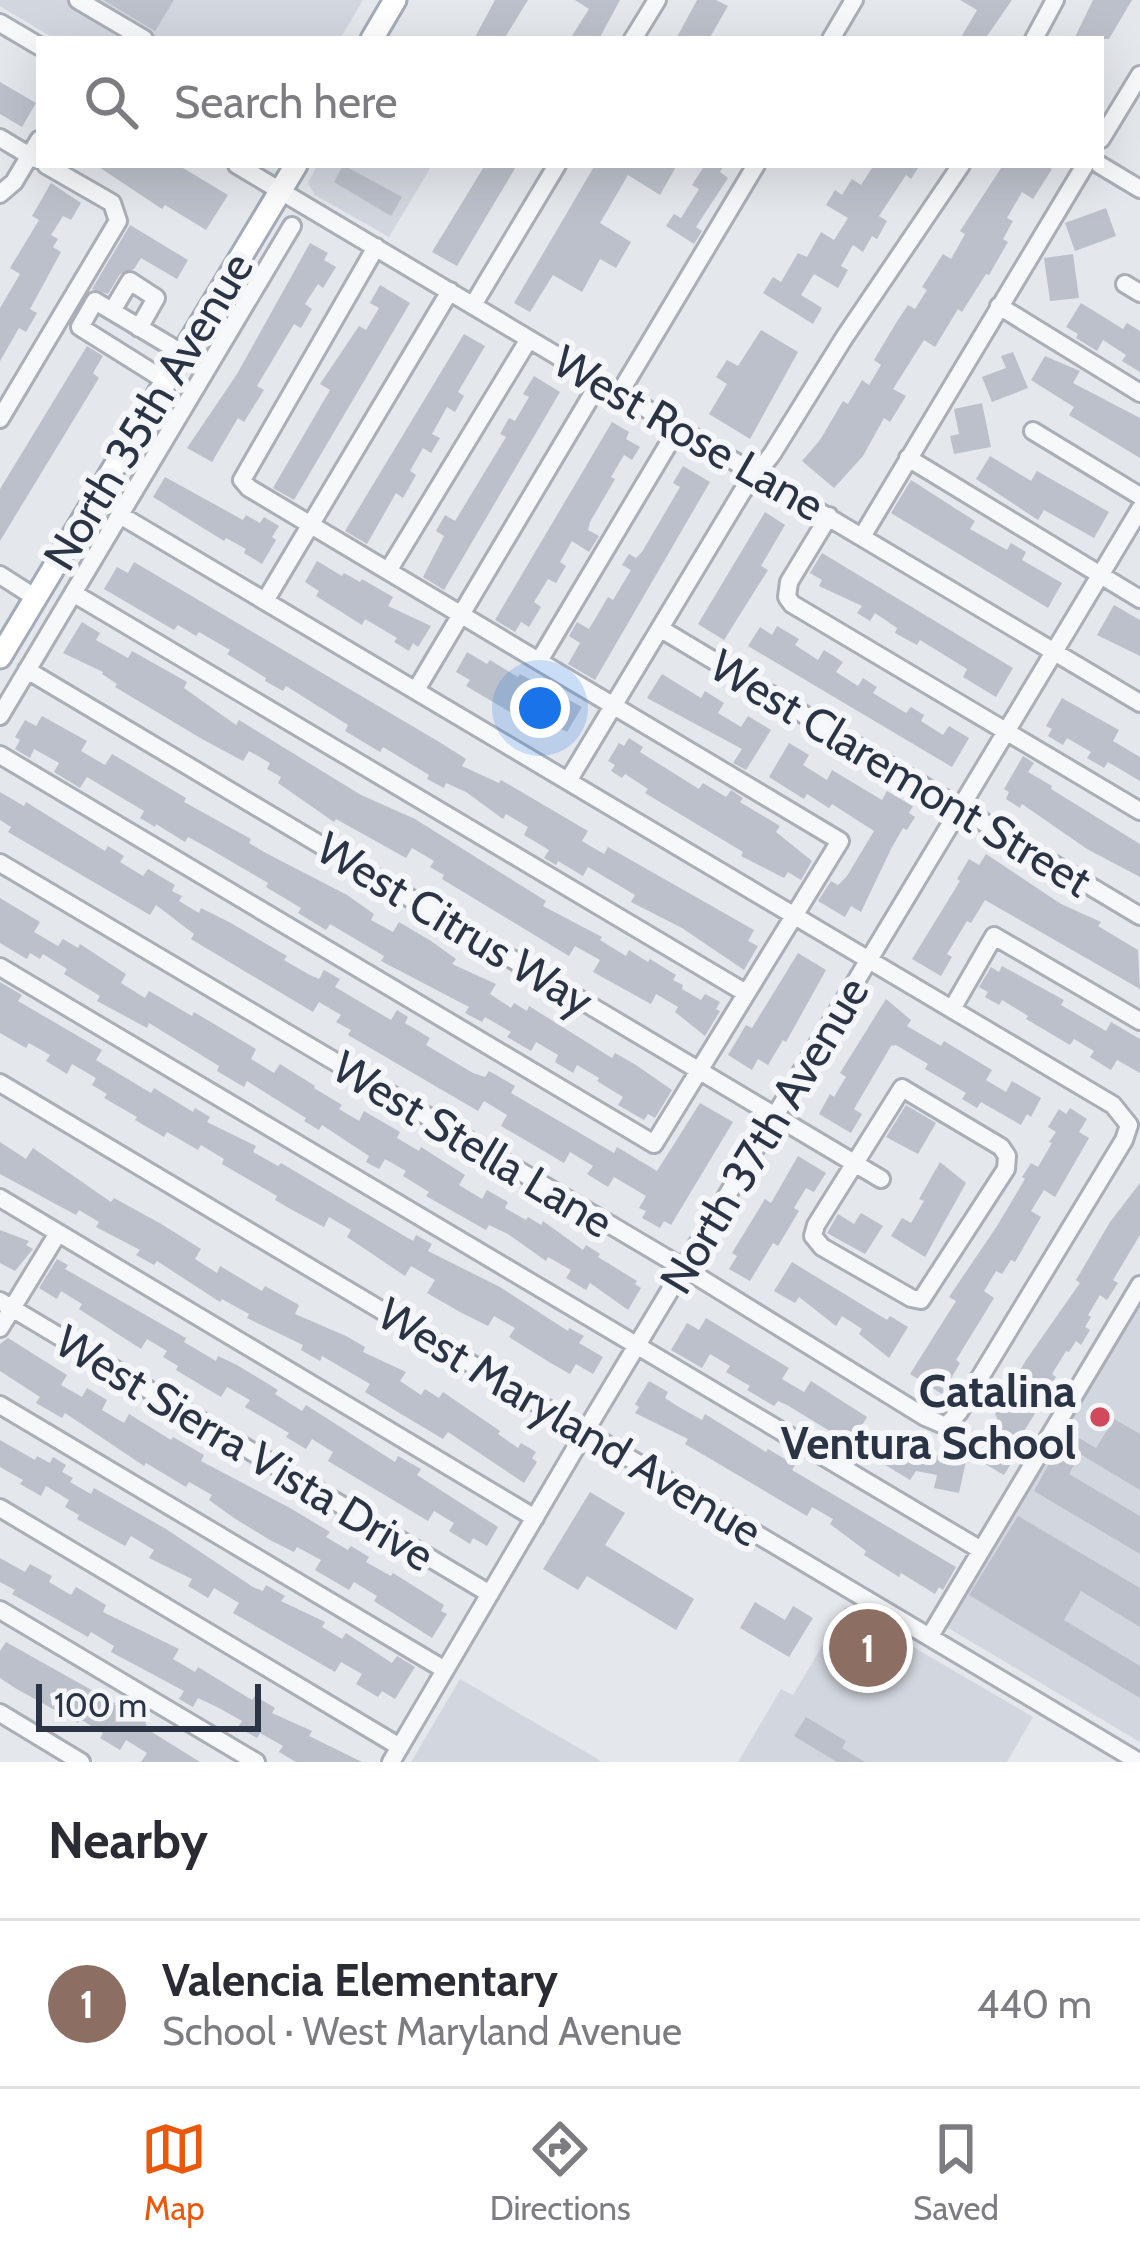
<!DOCTYPE html>
<html lang="en">
<head>
<meta charset="utf-8">
<style>
	:root { --surface:#fff; --page:#f2f2f3; --text:#2b2b33; --muted:#7c7c81; --line:#e1e1e2; --accent:#ea580c }
	body { margin:0; font-family:Cabin,sans-serif; background:var(--page); color:var(--text) }
	.scale { position:absolute; left:36px; bottom:30px; width:225px; box-sizing:border-box; padding-left:12px; border:6px solid #2b3445; border-top:0; font-size:33px; line-height:42px; white-space:nowrap; color:#2b3445; -webkit-text-stroke:9px #f4f6f9; paint-order:stroke }
	.you { position:absolute; left:540px; top:708px; width:42px; height:42px; margin:-30px; border:9px solid #fff; border-radius:50%; background:#1a73e8; box-shadow:0 0 0 18px #1a73e833 }
	.badge { display:grid; place-items:center; width:78px; height:78px; border-radius:50%; background:var(--accent); color:#fff; font-size:39px; font-weight:700 }
	.pin { position:absolute; translate:-50% -50%; border:6px solid #fff; box-shadow:0 3px 12px #0006 }
	.list { margin:0; padding:0; list-style:none }
	h2 { display:flex; justify-content:space-between; align-items:center; height:156px; margin:0; padding:0 48px; font-size:51px }
	h2 small { font-size:39px; font-weight:400; color:var(--muted) }
	.list li { display:grid; grid-template-columns:78px 1fr auto; gap:36px; align-items:center; box-sizing:border-box; height:168px; padding:0 48px; border-top:3px solid var(--line) }
	.list b { display:block; font-size:45px; white-space:nowrap }
	.list p { margin:0; font-size:39px; white-space:nowrap; color:var(--muted) }
	.list em { font-size:39px; font-style:normal; color:var(--muted) }
	.icon { flex:none; width:66px; height:66px; fill:none; stroke:currentColor; stroke-width:2; stroke-linecap:round; stroke-linejoin:round }
	.map { position:relative; flex:none; width:1140px; height:1762px; overflow:hidden }
	.search { position:absolute; background:var(--surface); box-shadow:0 12px 48px #0002; left:36px; right:36px; top:36px; height:132px; display:flex; align-items:center; gap:30px; box-sizing:border-box; padding:0 42px; border-radius:0px; color:var(--muted); font-size:45px }
	.sheet { height:324px; background:var(--surface) }
	nav { display:flex; justify-content:space-around; align-items:center; box-sizing:border-box; height:168px; border-top:3px solid var(--line); background:var(--surface); font-size:33px; color:var(--muted) }
	nav a { display:grid; justify-items:center; gap:6px }
	nav .on { color:var(--accent) }
	.map>svg:first-child { display:block }
	.built { fill:#d2d6de }
	.building { fill:#bbc0ca }
	.lines { fill:none; stroke-linecap:round; stroke-linejoin:round }
	.minor-casing { stroke:#a9aeb7; stroke-width:22 }
	.major-casing { stroke:#a3abb8; stroke-width:27 }
	.minor { stroke:#f7f8fa; stroke-width:16 }
	.major { stroke:#fff; stroke-width:21 }
	.poi-dot { fill:#d1495b; stroke:#f4f6f9; stroke-width:4.5 }
	.labels { text-anchor:middle; dominant-baseline:central; stroke-width:12; stroke-linejoin:round; paint-order:stroke }
	.street-label { font-size:45px; fill:#2b3445; stroke:#f4f6f9 }
	.poi-label { font-size:45px; font-weight:bold; fill:#2b3445; stroke:#f4f6f9; text-anchor:end }
</style>
</head>
<body>
<div class="map">
<svg width="1140" height="1762" viewBox="0 0 1140 1762">
	<rect width="100%" height="100%" fill="#e4e7ec"/>
	<path class="built" d="M0,0H363L340,39H55L0,6Z
		M317,165H432L389,237L315,195L308,183Z
		M1140,1285V1742L938,1622Z
		M845,1607L1033,1717L1007,1762H738L781,1689L793,1695Z
		M460,1679L596,1758L601,1762H411Z"/>
	<path class="building" d="M103,0H174L155,31Z
		M495,0H528L504,39H474Z
		M575,0H620L599,39H570L589,9Z
		M697,0H716L728,6L709,39H676Z
		M960,0H1012L985,39H960L977,10Z
		M1093,0H1132L1109,39H1074Z
		M0,82L36,103L22,127L0,114Z
		M96,165H178L228,195L206,230L165,205L162,209Z
		M343,165L402,197L391,216L334,182Z
		M485,165H517L457,266L432,252Z
		M595,165H677L660,195L628,175L600,223L631,242L616,268L600,259L582,292L553,275L530,312L514,303Z
		M705,165H724L720,172L728,178L696,227L702,231L694,244L666,226L674,214L681,218L699,189L692,185Z
		M874,165H920L911,179L906,175L879,216L887,221L877,239L872,236L863,252L853,245L841,266L848,270L838,288L814,274L801,295L822,308L813,324L763,293L773,277L781,282L798,253L807,257L821,232L834,240L848,218L826,205L835,190L842,195L852,179L861,185Z
		M1003,165H1045L1052,169L1033,199L1022,192L1007,218L1013,221L1003,239L1008,242L989,275L986,274L962,312L958,309L935,347L924,340L893,389L906,396L890,422L884,418L863,456L834,488L802,461L820,440L843,401L848,404L862,380L869,385L881,365L874,360L896,323L908,305L915,309L927,290L922,287L943,254L951,259L965,234L960,231Z
		M51,183L81,203L71,220L63,216L51,235L58,239L53,247L61,252L30,309L37,313L26,332L19,328L0,361V308L20,274L10,268L39,220L32,216Z
		M1106,208L1116,236L1075,251L1065,223Z
		M130,225L188,260L177,279L141,258L134,269L120,274L108,294L92,289Z
		M310,243L328,253L324,260L336,267L323,288L318,284L305,304L312,309L301,328L294,324L257,386L264,390L244,422L238,418L212,462L187,448L237,374Z
		M1073,254L1079,298L1050,301L1044,258Z
		M380,285L410,303L294,500L273,488L330,390L320,384L359,326L366,330L379,308L370,303Z
		M1081,303L1123,329L1127,323L1140,331V372L1122,361L1126,355L1103,340L1097,351L1076,338L1078,334L1066,327Z
		M761,330L798,352L750,439L709,414L727,384L716,377L727,360L738,366Z
		M464,334L485,346L458,392L464,396L455,412L447,407L432,434L440,438L431,453L423,448L410,471L416,475L403,498L396,493L367,544L345,531Z
		M87,346L103,356L93,373L99,378L0,541V489Z
		M1013,352L1028,388L992,402L982,377L1006,368L1001,356Z
		M1045,356L1080,371L1073,383L1140,418V458L1069,415L1074,407L1031,380Z
		M534,376L560,392L444,590L423,577L444,536L436,531L445,515L455,521L506,437L500,434L509,418L515,421L529,397L523,394Z
		M982,403L991,447L954,454L950,436L959,434L954,409Z
		M612,422L629,432L626,439L640,447L632,460L624,455L611,477L615,479L590,522L588,530L599,536L589,552L572,541L560,562L566,566L556,583L548,579L534,602L541,607L529,627L521,622L515,632L495,620Z
		M990,456L1031,481L1037,471L1109,512L1094,538L1044,510L1038,520L976,479Z
		M683,466L710,482L595,680L568,664L580,643L569,636L577,622L589,629L608,597L613,600L631,570L622,565L629,554L636,558L642,552L680,487L673,483Z
		M165,477L243,520L246,515L260,523L264,517L279,526L272,537L276,540L262,564L244,553L246,549L226,538L224,541L153,497Z
		M911,480L975,521L970,529L1007,550L1011,543L1026,552L1022,560L1062,583L1048,608L891,513Z
		M765,512L785,525L761,566L768,570L724,640L698,624Z
		M822,553L1013,668L996,697L963,677L967,669L920,640L917,645L895,633L897,628L875,613L870,621L857,613L862,606L819,586L822,580L810,573Z
		M317,561L342,576L344,573L360,582L362,579L393,597L388,606L431,626L418,647L413,643L409,651L394,642L397,638L365,619L362,625L316,596L319,591L305,582Z
		M134,562L441,743L466,759L462,766L499,783L501,780L588,831L582,841L604,854L608,847L754,930L748,941L758,946L744,970L682,928L631,902L635,895L588,867L583,876L558,861L556,865L544,858L549,850L524,835L528,827L506,814L503,819L466,792L446,783L444,788L427,779L429,775L383,747L380,752L345,731L348,725L286,686L283,691L265,681L266,678L227,654L230,650L199,632L196,636L178,625L174,630L104,589L117,567L128,573Z
		M1114,605L1140,620V656L1097,635Z
		M82,622L100,633L96,640L128,658L132,651L187,682L184,688L236,725L239,720L361,795L415,819L546,901L543,906L602,937L600,940L626,956L629,950L648,962L650,959L676,975L673,980L683,985L682,989L701,1000L705,994L720,1002L716,1009L720,1011L705,1036L675,1012L678,1007L656,994L651,1004L593,972L600,960L575,946L569,956L442,879L444,875L430,867L434,861L412,848L406,858L336,819L334,822L278,783L281,777L267,769L270,763L249,751L243,761L202,739L115,687L117,684L102,674L103,672L63,653Z
		M777,626L799,639L795,645L818,660L824,650L843,662L836,672L858,686L863,678L877,687L873,693L906,713L911,707L924,715L921,721L943,735L949,726L969,738L952,767L748,646L760,627L772,635Z
		M467,652L487,664L490,660L518,677L520,674L582,707L567,732L555,726L549,735L466,686L470,680L456,672Z
		M662,674L701,698L705,691L724,703L718,713L741,727L748,716L771,730L746,770L733,763L742,749L647,698Z
		M1062,698L1119,730L1113,741L1140,757V781L1108,762L1104,768L1087,758L1091,752L1067,738L1063,745L1048,736L1052,729L1046,726Z
		M42,716L87,741L81,751L105,765L112,754L186,798L184,802L251,839L249,843L264,852L347,895L374,914L371,920L393,932L399,922L431,941L456,959L452,964L496,984L490,994L511,1008L514,1003L527,1011L529,1006L612,1058L615,1053L636,1065L672,1090L655,1118L648,1114L644,1120L618,1105L623,1097L597,1081L599,1078L577,1065L573,1073L555,1062L558,1055L536,1042L531,1051L507,1037L511,1032L485,1017L482,1022L465,1013L469,1007L381,961L384,956L330,924L326,930L298,913L301,908L266,887L268,883L210,849L188,837L185,842L156,824L155,827L140,818L144,811L87,777L80,788L54,772L59,763L34,749L30,758L15,749L20,740L15,737L25,720L36,726Z
		M629,738L643,747L640,752L699,789L703,783L726,797L731,790L743,798L740,802L780,826L776,832L812,861L801,880L788,872L784,878L741,856L743,852L645,793L648,789L625,774L622,778L611,771L615,765L608,761L619,743L624,746Z
		M789,743L809,755L803,765L827,780L832,770L882,800L887,791L913,806L909,813L915,817L907,830L903,828L891,849L861,912L851,906L845,917L818,901L831,881L838,885L847,876L874,831L832,804L829,808L807,794L804,799L769,777Z
		M1023,756L1034,763L1028,772L1052,786L1051,789L1140,844V877L1087,849L1022,804L1020,808L1006,799L1009,792L1004,789Z
		M0,792L24,806L26,802L105,851L108,846L124,856L120,862L143,876L148,869L175,885L172,891L182,896L179,901L199,913L201,908L229,922L287,956L284,960L308,974L319,979L324,970L340,979L335,987L391,1020L397,1010L408,1017L405,1023L430,1038L426,1045L473,1073L485,1077L489,1071L515,1086L511,1093L614,1153L617,1147L657,1171L700,1103L733,1122L671,1225L664,1221L660,1228L642,1218L646,1211L639,1208L646,1196L614,1177L608,1187L587,1174L593,1166L570,1152L564,1163L537,1147L501,1126L507,1115L484,1101L478,1111L348,1035L351,1030L336,1022L341,1015L319,1002L313,1012L191,939L194,934L156,905L150,915L8,832L11,827L0,820Z
		M986,854L1061,904L1101,922L1098,926L1138,950L1140,989L985,900L971,923L967,921L947,954L952,957L941,976L912,959L960,881L957,879L969,859L979,865Z
		M0,898L40,922L34,932L58,946L63,939L78,948L80,944L126,974L121,983L145,998L149,991L192,1016L194,1012L256,1049L251,1059L274,1073L280,1064L315,1086L314,1088L342,1105L339,1109L359,1121L364,1111L400,1132L397,1138L419,1151L421,1147L465,1175L459,1185L482,1199L487,1190L508,1202L505,1208L526,1220L528,1217L541,1225L543,1221L583,1250L586,1245L600,1254L598,1257L637,1281L635,1284L641,1288L628,1310L590,1283L586,1290L566,1278L571,1270L548,1257L546,1261L508,1234L489,1225L486,1230L426,1196L429,1192L403,1176L406,1171L385,1159L379,1169L366,1162L369,1156L322,1125L319,1130L304,1121L306,1118L247,1081L244,1087L217,1071L219,1066L149,1023L147,1028L97,1001L100,996L64,974L67,969L43,954L40,959L30,953L27,959L0,943Z
		M798,953L826,970L786,1042L783,1040L768,1065L758,1059L752,1070L728,1055L746,1025L752,1028Z
		M1002,966L1064,1000L1061,1005L1106,1031L1111,1022L1140,1039V1073L1117,1060L1111,1070L1090,1057L1094,1051L1074,1039L1070,1045L1026,1019L1028,1016L1002,1000L999,1005L985,997L988,992L979,987L991,967L999,972Z
		M0,982L22,995L18,1001L102,1050L96,1060L151,1093L154,1088L193,1112L195,1108L210,1117L207,1122L256,1146L253,1152L278,1166L281,1163L413,1241L416,1235L432,1244L428,1251L500,1287L568,1331L569,1328L584,1336L579,1343L603,1357L593,1374L576,1364L570,1374L549,1362L509,1337L515,1328L494,1316L488,1326L460,1312L427,1293L435,1280L411,1266L405,1276L347,1237L351,1230L329,1217L324,1227L294,1211L275,1200L277,1196L222,1164L224,1159L201,1145L198,1150L167,1132L164,1137L135,1120L137,1117L104,1098L107,1094L92,1085L96,1078L72,1064L67,1074L46,1061L50,1055L29,1043L26,1048L0,1033Z
		M886,999L911,1020L907,1026L941,1046L944,1041L992,1070L986,1080L1006,1092L1012,1081L1041,1098L1031,1117L1027,1114L1021,1125L981,1102L977,1108L962,1099L966,1093L925,1069L928,1064L896,1045L891,1046L854,1109L862,1114L851,1133L819,1114L830,1094L834,1097L846,1077L840,1073Z
		M906,1105L936,1123L918,1154L886,1137Z
		M1070,1108L1087,1119L1079,1132L1089,1138L1055,1197L1044,1190L1031,1211L1041,1217L1015,1262L1011,1260L1002,1274L996,1271L984,1291L994,1298L956,1360L960,1363L942,1394L910,1374L956,1301L949,1297L997,1226L1025,1179L1022,1177L1031,1163L1038,1167L1052,1143L1049,1142L1056,1132L1048,1127L1059,1109L1066,1114Z
		M0,1142L26,1159L33,1148L111,1202L114,1198L163,1225L201,1249L195,1259L217,1273L220,1266L262,1291L265,1286L299,1305L295,1314L346,1336L365,1347L363,1352L406,1372L400,1381L421,1395L425,1389L439,1398L443,1392L500,1431L498,1434L518,1448L521,1443L536,1452L532,1458L537,1462L524,1483L448,1432L443,1439L401,1414L365,1392L370,1384L322,1356L320,1361L301,1350L303,1345L247,1318L249,1314L222,1299L220,1302L157,1261L154,1265L136,1255L140,1250L96,1227L99,1222L79,1210L76,1215L0,1174Z
		M798,1156L826,1173L814,1192L806,1188L794,1208L799,1211L778,1246L773,1243L750,1281L729,1269L737,1256L732,1253L765,1199L771,1203Z
		M940,1162L966,1183L925,1257L891,1236L902,1218L911,1223L924,1201L919,1199Z
		M1140,1183V1235L1113,1280L1118,1283L1107,1300L1100,1295L1088,1315L1091,1317L1085,1327L1090,1330L1081,1345L1076,1341L1069,1352L1066,1351L1052,1374L1056,1377L1044,1397L1049,1400L1043,1410L1039,1407L1016,1444L1021,1447L1004,1475L978,1460L997,1418L995,1414L1008,1394L1011,1396L1023,1377L1018,1374L1026,1360L1080,1283L1076,1280L1110,1222Z
		M861,1213L883,1226L865,1254L827,1233L838,1214L854,1224Z
		M0,1230L29,1241L26,1245L33,1249L15,1271L0,1263Z
		M57,1259L68,1265L65,1269L186,1338L184,1342L216,1361L218,1356L237,1365L278,1390L275,1394L302,1411L306,1405L395,1462L398,1456L421,1469L417,1475L498,1527L487,1546L473,1538L470,1544L449,1531L454,1523L434,1511L428,1521L328,1461L333,1452L312,1439L306,1449L286,1437L289,1433L245,1407L250,1400L227,1387L221,1397L176,1370L178,1366L163,1357L167,1351L147,1339L141,1349L79,1309L82,1304L61,1291L57,1299L39,1288Z
		M792,1262L887,1320L890,1316L908,1327L889,1358L859,1334L862,1329L842,1316L836,1326L799,1297L795,1303L774,1291Z
		M706,1318L789,1368L782,1379L804,1392L811,1381L867,1417L861,1427L881,1440L887,1431L924,1453L966,1461L959,1493L934,1488L937,1475L916,1471L910,1480L787,1405L778,1401L774,1406L747,1390L750,1386L726,1372L730,1366L710,1354L702,1368L671,1350L687,1323L699,1330Z
		M8,1338L67,1375L61,1385L82,1397L87,1388L107,1400L102,1410L124,1423L129,1414L171,1440L173,1437L204,1455L201,1461L290,1508L330,1532L326,1537L348,1550L351,1546L369,1557L366,1562L391,1576L393,1573L444,1605L441,1611L447,1614L432,1638L374,1601L377,1596L354,1582L349,1590L315,1570L321,1560L297,1547L294,1552L270,1540L234,1518L209,1500L212,1495L189,1482L186,1487L146,1463L144,1466L65,1413L62,1418L36,1403L40,1397L0,1371V1344Z
		M649,1381L668,1392L665,1398L679,1407L702,1420L705,1414L766,1452L768,1449L795,1465L792,1470L956,1567L943,1590L939,1587L935,1594L901,1573L899,1577L864,1555L866,1551L830,1524L833,1519L812,1507L807,1516L685,1444L688,1439L635,1413L639,1407L635,1404Z
		M1114,1419L1140,1434V1490L1080,1454L1069,1474L1140,1516V1554L1034,1491L1067,1431L1096,1448Z
		M0,1440L35,1460L37,1456L50,1463L53,1457L66,1465L62,1472L73,1478L70,1482L91,1494L94,1488L166,1529L253,1587L263,1591L266,1585L285,1596L281,1601L325,1622L322,1627L342,1639L346,1633L392,1663L397,1656L415,1667L395,1699L382,1691L378,1697L356,1684L362,1674L341,1662L335,1672L233,1613L239,1603L214,1588L208,1598L188,1586L192,1579L149,1558L154,1550L131,1536L125,1546L77,1519L79,1515L65,1507L69,1500L46,1486L41,1496L20,1484L23,1480L0,1467Z
		M590,1492L625,1513L605,1545L694,1599L676,1630L587,1576L578,1590L543,1569Z
		M1018,1516L1140,1588V1627L1081,1591L1064,1620L1140,1666V1698L969,1595Z
		M0,1558L25,1572L30,1564L52,1576L49,1582L71,1595L76,1587L106,1605L103,1612L179,1649L173,1659L195,1672L198,1667L252,1700L255,1696L275,1708L272,1713L312,1731L309,1736L362,1762H296L279,1752L283,1746L260,1733L257,1738L238,1727L242,1721L219,1708L198,1698L193,1707L179,1699L184,1691L111,1652L114,1646L91,1632L88,1637L12,1594L15,1590L0,1582Z
		M755,1602L785,1620L793,1606L813,1618L789,1657L740,1628Z
		M6,1642L145,1720L147,1729L200,1762H141L147,1753L126,1740L120,1750L100,1738L103,1733L80,1719L78,1723L15,1688L0,1678V1651Z
		M806,1717L846,1741L842,1748L865,1762H837L794,1736Z"/>
	<g class="lines">
		<g class="minor-casing">
			<path id="minor" d="M78,0L144,39
				M0,23L39,46
				M633,39L657,0
				M831,39L854,0
				M1034,39L1055,0
				M0,138L35,159
				M1101,139L1140,75
				M237,165L1140,703
				M1100,165L1140,189
				M0,194L14,182L39,140
				M1125,284L1140,293
				M473,305L557,165
				M999,306L1140,393
				M112,311L130,281L156,298L139,328
				M166,381L80,327L95,301L182,353
				M619,394L756,165
				M0,419L118,221L112,203L46,165
				M1033,431L1140,496
				M908,458L1140,599
				M829,516L789,582L787,597L792,604L1140,811
				M863,535L1085,165
				M388,571L529,339
				M0,575L36,598
				M73,593L744,992
				M265,601L450,291
				M661,629L1140,916
				M539,661L678,428
				M27,670L881,1179
				M416,690L599,383
				M0,716L292,226
				M0,755L654,1144L840,841L249,488L242,480L376,247
				M568,781L742,492L772,454L844,338L961,165
				M0,863L700,1278L925,1417L946,1426L959,1412L1124,1140L1129,1125L1113,1105L120,515
				M0,967L981,1550
				M952,1009L994,936L1140,1021
				M0,1083L1139,1762
				M902,1088L1001,1147L1007,1156L1006,1169L921,1300L911,1298L822,1247L813,1236L816,1225Z
				M0,1198L535,1518
				M0,1301L490,1594
				M0,1328L58,1233
				M0,1405L445,1670
				M0,1508L400,1747
				M0,1610L256,1762
				M930,1636L1140,1285
				M0,1713L81,1762
				M391,1762L595,1415L1140,509"/>
		</g>
		<g class="major-casing">
			<path id="major" d="M372,39L395,0
				M0,657L296,165"/>
		</g>
		<use href="#minor" class="minor"/>
		<use href="#major" class="major"/>
	</g>
	<circle class="poi-dot" cx="1100" cy="1417" r="12"/>
	<g class="labels">
		<g class="street-label">
			<text transform="translate(148 411) rotate(-59)">North 35th Avenue</text>
			<text transform="translate(689 433) rotate(30)">West Rose Lane</text>
			<text transform="translate(901 773) rotate(31)">West Claremont Street</text>
			<text transform="translate(455 924) rotate(31)">West Citrus Way</text>
			<text transform="translate(764 1135) rotate(-59)">North 37th Avenue</text>
			<text transform="translate(473 1144) rotate(31)">West Stella Lane</text>
			<text transform="translate(570 1422) rotate(31)">West Maryland Avenue</text>
			<text transform="translate(245 1448) rotate(31)">West Sierra Vista Drive</text>
		</g>
		<g class="poi-label">
			<text x="1076" y="1391">Catalina<tspan x="1076" dy="52">Ventura School</tspan></text>
		</g>
	</g>
</svg>
<div class="scale">100 m</div>
<div class="you"></div>
<div class="pin badge" style="left:868px;top:1648px;background:#8d6e63">1</div>
<div class="search"><svg class="icon" aria-label="search" viewBox="0 0 24 24"><circle cx="10" cy="10" r="6"/><path d="M15 15l6 6"/></svg>Search here</div>
</div>
<section class="sheet">
<h2>Nearby<small></small></h2>
<ul class="list">
<li><span class="badge" style="background:#8d6e63">1</span><div><b>Valencia Elementary</b><p>School · West Maryland Avenue</p></div><em>440 m</em></li>
</ul>
</section>
<nav>
<a class="on"><svg class="icon" aria-label="map" viewBox="0 0 24 24"><path d="M3 6l6-2 6 2 6-2v14l-6 2-6-2-6 2zM9 4v14M15 6v14"/></svg>Map</a>
<a><svg class="icon" aria-label="directions" viewBox="0 0 24 24"><path d="M12 3l9 9-9 9-9-9zM9 14v-3h6M13 9l2 2-2 2"/></svg>Directions</a>
<a><svg class="icon" aria-label="saved" viewBox="0 0 24 24"><path d="M7 4h10v16l-5-4-5 4z"/></svg>Saved</a>
</nav>
</body>
</html>
